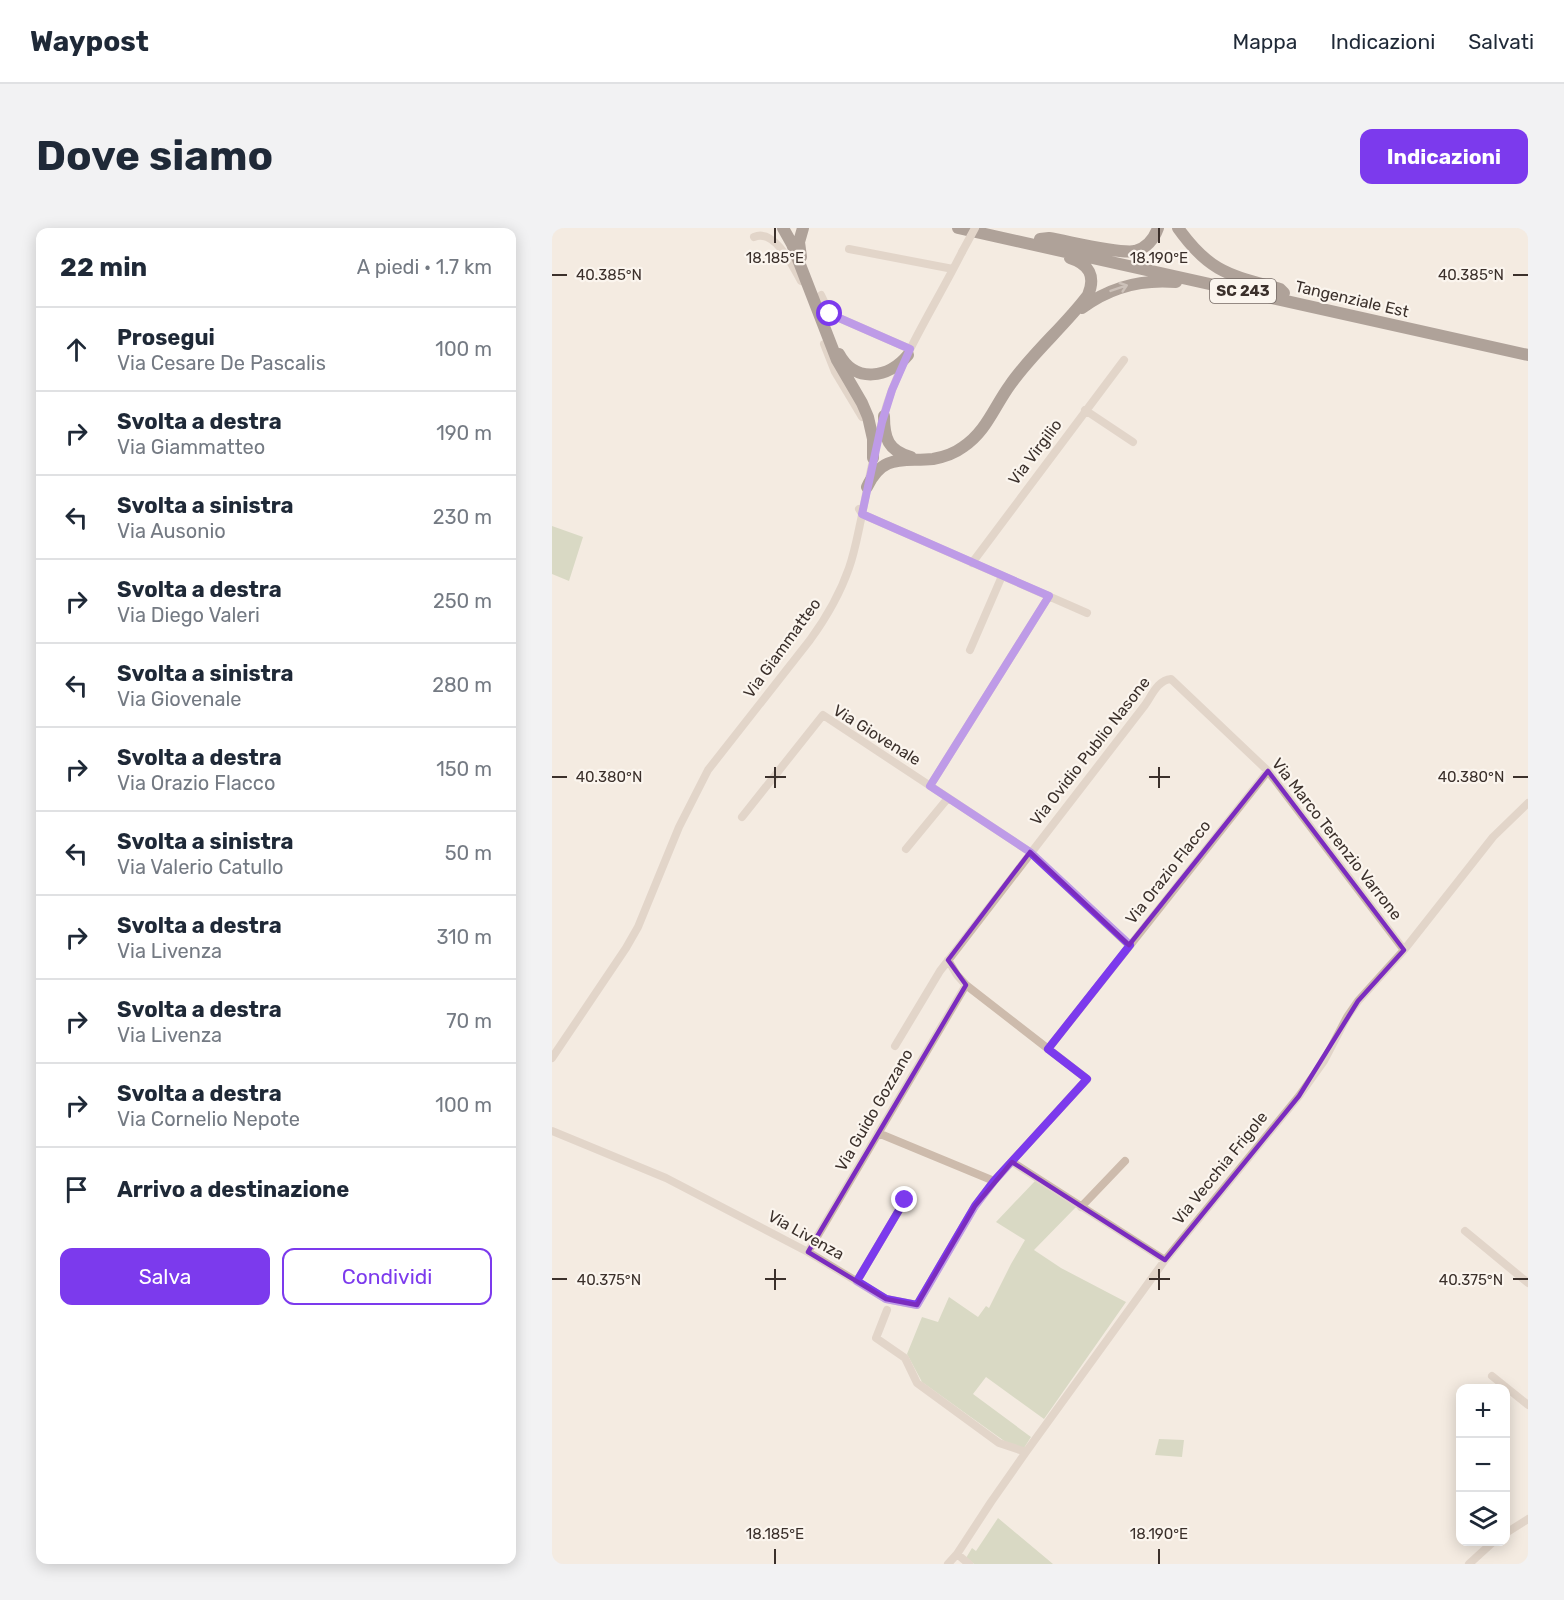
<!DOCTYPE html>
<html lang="it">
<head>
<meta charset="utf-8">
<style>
	:root { --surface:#fff; --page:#f2f2f3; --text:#1f2937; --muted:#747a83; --line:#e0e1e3; --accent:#7c3aed }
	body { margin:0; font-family:Rubik,sans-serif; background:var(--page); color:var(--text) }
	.controls { position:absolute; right:18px; bottom:18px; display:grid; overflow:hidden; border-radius:12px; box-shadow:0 3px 15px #0003 }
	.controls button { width:54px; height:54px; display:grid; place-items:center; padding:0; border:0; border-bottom:2px solid var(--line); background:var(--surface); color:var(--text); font:30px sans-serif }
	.stop { position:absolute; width:18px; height:18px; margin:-14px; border:4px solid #7c3aed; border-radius:50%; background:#fff }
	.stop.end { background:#7c3aed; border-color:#fff; box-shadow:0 2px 6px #0008 }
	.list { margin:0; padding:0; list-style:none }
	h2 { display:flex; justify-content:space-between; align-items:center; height:78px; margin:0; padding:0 24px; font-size:26px }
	h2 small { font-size:20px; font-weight:400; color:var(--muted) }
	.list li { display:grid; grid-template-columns:39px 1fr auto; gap:18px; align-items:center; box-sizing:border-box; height:84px; padding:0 24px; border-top:2px solid var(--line) }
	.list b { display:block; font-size:22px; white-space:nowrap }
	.list p { margin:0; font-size:20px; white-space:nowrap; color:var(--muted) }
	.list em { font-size:20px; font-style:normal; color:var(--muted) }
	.actions { display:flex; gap:12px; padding:18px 24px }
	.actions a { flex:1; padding:14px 0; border:2px solid var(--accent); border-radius:12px; text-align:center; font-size:21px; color:var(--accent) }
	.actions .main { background:var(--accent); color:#fff }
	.icon { flex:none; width:33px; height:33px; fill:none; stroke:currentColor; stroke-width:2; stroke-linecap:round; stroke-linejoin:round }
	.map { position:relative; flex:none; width:976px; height:1336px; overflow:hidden; border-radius:12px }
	header { display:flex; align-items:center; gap:36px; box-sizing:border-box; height:84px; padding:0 30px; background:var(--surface); border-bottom:2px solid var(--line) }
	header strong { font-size:28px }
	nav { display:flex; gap:33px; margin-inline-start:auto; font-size:21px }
	.intro { display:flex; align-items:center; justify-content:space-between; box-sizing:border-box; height:144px; padding:0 36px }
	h1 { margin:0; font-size:42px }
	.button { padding:15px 27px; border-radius:12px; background:var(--accent); color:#fff; font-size:21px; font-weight:700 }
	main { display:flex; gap:36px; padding:0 36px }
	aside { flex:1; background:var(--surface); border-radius:12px; box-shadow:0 3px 15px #0003 }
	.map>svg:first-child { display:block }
	.green { fill:#b8c4a0 }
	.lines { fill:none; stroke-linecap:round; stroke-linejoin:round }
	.minor { stroke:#cdbbac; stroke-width:8 }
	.highway { stroke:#5c4a42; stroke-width:12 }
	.minor-bridge { stroke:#cdbbac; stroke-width:8 }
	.oneway { stroke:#9c8e87 }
	.route { stroke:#7c3aed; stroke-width:8 }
	.marked { fill:none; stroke:#7b2cbf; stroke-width:4.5; stroke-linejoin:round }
	.ticks { fill:none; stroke:#3b302b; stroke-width:2 }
	.labels { text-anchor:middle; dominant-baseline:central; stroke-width:4.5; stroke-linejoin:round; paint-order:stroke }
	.shield { fill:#fbf5ee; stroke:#756b66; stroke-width:1.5 }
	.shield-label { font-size:15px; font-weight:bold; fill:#3b302b }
	.street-label { font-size:16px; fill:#3b302b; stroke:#fbf5ee }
	.ticks-label { font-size:15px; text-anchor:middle; fill:#3b302b; stroke:#fbf5ee; stroke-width:4.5; stroke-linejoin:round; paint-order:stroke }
</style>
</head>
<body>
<header>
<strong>Waypost</strong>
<nav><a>Mappa</a><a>Indicazioni</a><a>Salvati</a></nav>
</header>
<div class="intro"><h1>Dove siamo</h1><a class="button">Indicazioni</a></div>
<main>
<aside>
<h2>22 min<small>A piedi · 1.7 km</small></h2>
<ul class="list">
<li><svg class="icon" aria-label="ahead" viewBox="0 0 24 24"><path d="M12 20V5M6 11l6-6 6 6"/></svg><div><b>Prosegui</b><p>Via Cesare De Pascalis</p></div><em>100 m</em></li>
<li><svg class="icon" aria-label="right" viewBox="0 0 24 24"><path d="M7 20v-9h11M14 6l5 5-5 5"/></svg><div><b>Svolta a destra</b><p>Via Giammatteo</p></div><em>190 m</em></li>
<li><svg class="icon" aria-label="left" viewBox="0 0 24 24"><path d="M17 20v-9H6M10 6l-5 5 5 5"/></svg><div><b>Svolta a sinistra</b><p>Via Ausonio</p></div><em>230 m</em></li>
<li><svg class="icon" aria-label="right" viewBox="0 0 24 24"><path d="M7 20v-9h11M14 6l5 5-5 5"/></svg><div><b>Svolta a destra</b><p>Via Diego Valeri</p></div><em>250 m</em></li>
<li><svg class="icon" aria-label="left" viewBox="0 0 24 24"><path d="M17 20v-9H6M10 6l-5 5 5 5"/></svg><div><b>Svolta a sinistra</b><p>Via Giovenale</p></div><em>280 m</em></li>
<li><svg class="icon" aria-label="right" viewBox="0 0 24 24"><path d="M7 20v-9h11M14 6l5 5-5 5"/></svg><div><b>Svolta a destra</b><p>Via Orazio Flacco</p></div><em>150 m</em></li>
<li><svg class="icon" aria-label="left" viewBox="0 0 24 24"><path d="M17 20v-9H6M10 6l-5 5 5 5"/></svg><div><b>Svolta a sinistra</b><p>Via Valerio Catullo</p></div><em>50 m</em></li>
<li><svg class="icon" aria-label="right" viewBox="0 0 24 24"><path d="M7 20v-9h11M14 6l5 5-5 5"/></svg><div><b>Svolta a destra</b><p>Via Livenza</p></div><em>310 m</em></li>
<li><svg class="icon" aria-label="right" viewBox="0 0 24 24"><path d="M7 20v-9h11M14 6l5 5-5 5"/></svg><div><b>Svolta a destra</b><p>Via Livenza</p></div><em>70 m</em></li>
<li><svg class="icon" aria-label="right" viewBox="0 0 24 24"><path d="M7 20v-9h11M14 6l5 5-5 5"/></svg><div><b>Svolta a destra</b><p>Via Cornelio Nepote</p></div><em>100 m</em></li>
<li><svg class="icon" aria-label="arrive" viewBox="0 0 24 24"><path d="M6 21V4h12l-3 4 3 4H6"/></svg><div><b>Arrivo a destinazione</b></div></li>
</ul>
<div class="actions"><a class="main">Salva</a><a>Condividi</a></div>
</aside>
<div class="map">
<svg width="976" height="1336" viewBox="0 0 976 1336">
	<rect width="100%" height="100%" fill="#f4ebe1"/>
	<path class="green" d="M0,298L31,309L17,353L0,346Z
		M483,953L524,979L482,1022L509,1040L574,1074L492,1191L434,1149L421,1166L479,1209L472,1220L455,1215L370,1154L355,1126L370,1089L386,1094L397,1069L426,1089L434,1078L437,1080L459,1036L473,1012L444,994Z
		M607,1211L632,1212L630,1229L603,1227Z
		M446,1290L501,1336H422L414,1330L420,1320L424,1323Z"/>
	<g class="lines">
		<path class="minor" d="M202,9C223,0 241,39 249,53L252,54
			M297,21L401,41
			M269,67L278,86L358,121
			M272,116L283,144L310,189
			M533,182L581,214
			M307,281L310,286L535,385
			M420,335L572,132
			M418,422L450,348
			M378,558L497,368
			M190,589L271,487L478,624L577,717
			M354,621L396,570
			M343,818L388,743L593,477C600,467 606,452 619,451L716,543L852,722
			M496,821L716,543
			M0,830L74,720L86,699L127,599L156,542L258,412C274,390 288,366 297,340C303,323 306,305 310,287C317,250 324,212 335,176C353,122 385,74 410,24
			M0,903L114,950L256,1024L334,1071L365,1077L423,978L442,953L535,851L414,757L405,747L396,732
			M326,905L442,953
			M460,934L613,1032
			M529,979L573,933
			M913,1003L976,1055
			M256,1024L414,757
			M305,1053L353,972
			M335,1082L324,1110L353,1130L365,1155L447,1215L474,1224
			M940,1148L976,1177
			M954,1305L976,1291
			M405,1326L417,1336
			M396,1336L405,1326L439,1274L474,1224L613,1032L747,868L772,833L795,789L806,773L852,722L941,609L976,575
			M917,1336L941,1314"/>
		<path class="highway" d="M231,0L240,16L285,132L310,175L316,189L321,211V230
			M406,0L976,127
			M626,0C658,45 678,47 728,61L732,65
			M488,11L497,10C516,13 567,26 583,23C595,20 602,11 606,0
			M249,29L247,14L251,0
			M530,80C558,59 589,51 624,54
			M287,126C303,156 337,150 356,127
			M332,188C332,210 336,223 359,229
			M315,259C331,225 351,234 381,231C392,229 403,225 411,219C434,204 442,179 458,157C481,124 512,99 536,67C544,48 537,36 518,30"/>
		<path class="minor-bridge" d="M410,24L423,0"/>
	</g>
	<defs><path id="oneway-shaft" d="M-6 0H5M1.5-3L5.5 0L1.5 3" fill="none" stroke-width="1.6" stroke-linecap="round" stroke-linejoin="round" transform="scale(1.5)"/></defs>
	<use class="oneway" href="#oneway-shaft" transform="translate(567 60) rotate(-19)"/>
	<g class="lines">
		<path class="route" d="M278,86L358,121L340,162L330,194L310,286L497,368L378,558L478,624L578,717L496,821L535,851L442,953L423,978L365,1077L334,1071L305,1053L353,972"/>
	</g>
	<path d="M0 0H976V1336H0ZM716,543L852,722L806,773L747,868L613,1032L460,934L423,978L365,1077L334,1071L256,1024L414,757L396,732L478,624L577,717Z" fill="#f4ebe1" fill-opacity=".55" fill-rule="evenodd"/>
	<path class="marked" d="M716,543L852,722L806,773L747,868L613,1032L460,934L423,978L365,1077L334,1071L256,1024L414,757L396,732L478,624L577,717Z"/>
	<path class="ticks" d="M223,0V15M607,0V15M0,47H15M961,47H976M223,539V560M607,539V560M0,549H15M213,549H234M597,549H618M961,549H976M223,1041V1062M607,1041V1062M0,1051H15M213,1051H234M597,1051H618M961,1051H976M223,1321V1336M607,1321V1336"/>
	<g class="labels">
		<rect class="shield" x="658" y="51" width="66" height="24" rx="4.5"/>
		<g class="shield-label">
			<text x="691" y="63">SC 243</text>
		</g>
		<g class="street-label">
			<text transform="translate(800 71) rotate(13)">Tangenziale Est</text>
			<text transform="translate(483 224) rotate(-53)">Via Virgilio</text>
			<text transform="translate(230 420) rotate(-54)">Via Giammatteo</text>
			<text transform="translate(325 507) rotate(32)">Via Giovenale</text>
			<text transform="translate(538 523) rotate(-52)">Via Ovidio Publio Nasone</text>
			<text transform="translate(785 611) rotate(52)">Via Marco Terenzio Varrone</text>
			<text transform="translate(616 644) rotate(-52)">Via Orazio Flacco</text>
			<text transform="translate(322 882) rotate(-60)">Via Guido Gozzano</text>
			<text transform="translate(668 940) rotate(-51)">Via Vecchia Frigole</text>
			<text transform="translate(254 1007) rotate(29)">Via Livenza</text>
		</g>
	</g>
	<g class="ticks-label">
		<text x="223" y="35">18.185°E</text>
		<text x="607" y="35">18.190°E</text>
		<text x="57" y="52">40.385°N</text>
		<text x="919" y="52">40.385°N</text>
		<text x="57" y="554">40.380°N</text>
		<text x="919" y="554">40.380°N</text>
		<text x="57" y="1057">40.375°N</text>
		<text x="919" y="1057">40.375°N</text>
		<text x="223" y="1311">18.185°E</text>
		<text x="607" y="1311">18.190°E</text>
	</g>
</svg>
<div class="controls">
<button>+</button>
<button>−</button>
<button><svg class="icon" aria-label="layers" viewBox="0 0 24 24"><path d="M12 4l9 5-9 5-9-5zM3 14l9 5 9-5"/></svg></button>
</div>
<div class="stop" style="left:278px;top:86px"></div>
<div class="stop end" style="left:353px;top:972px"></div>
</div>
</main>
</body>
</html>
